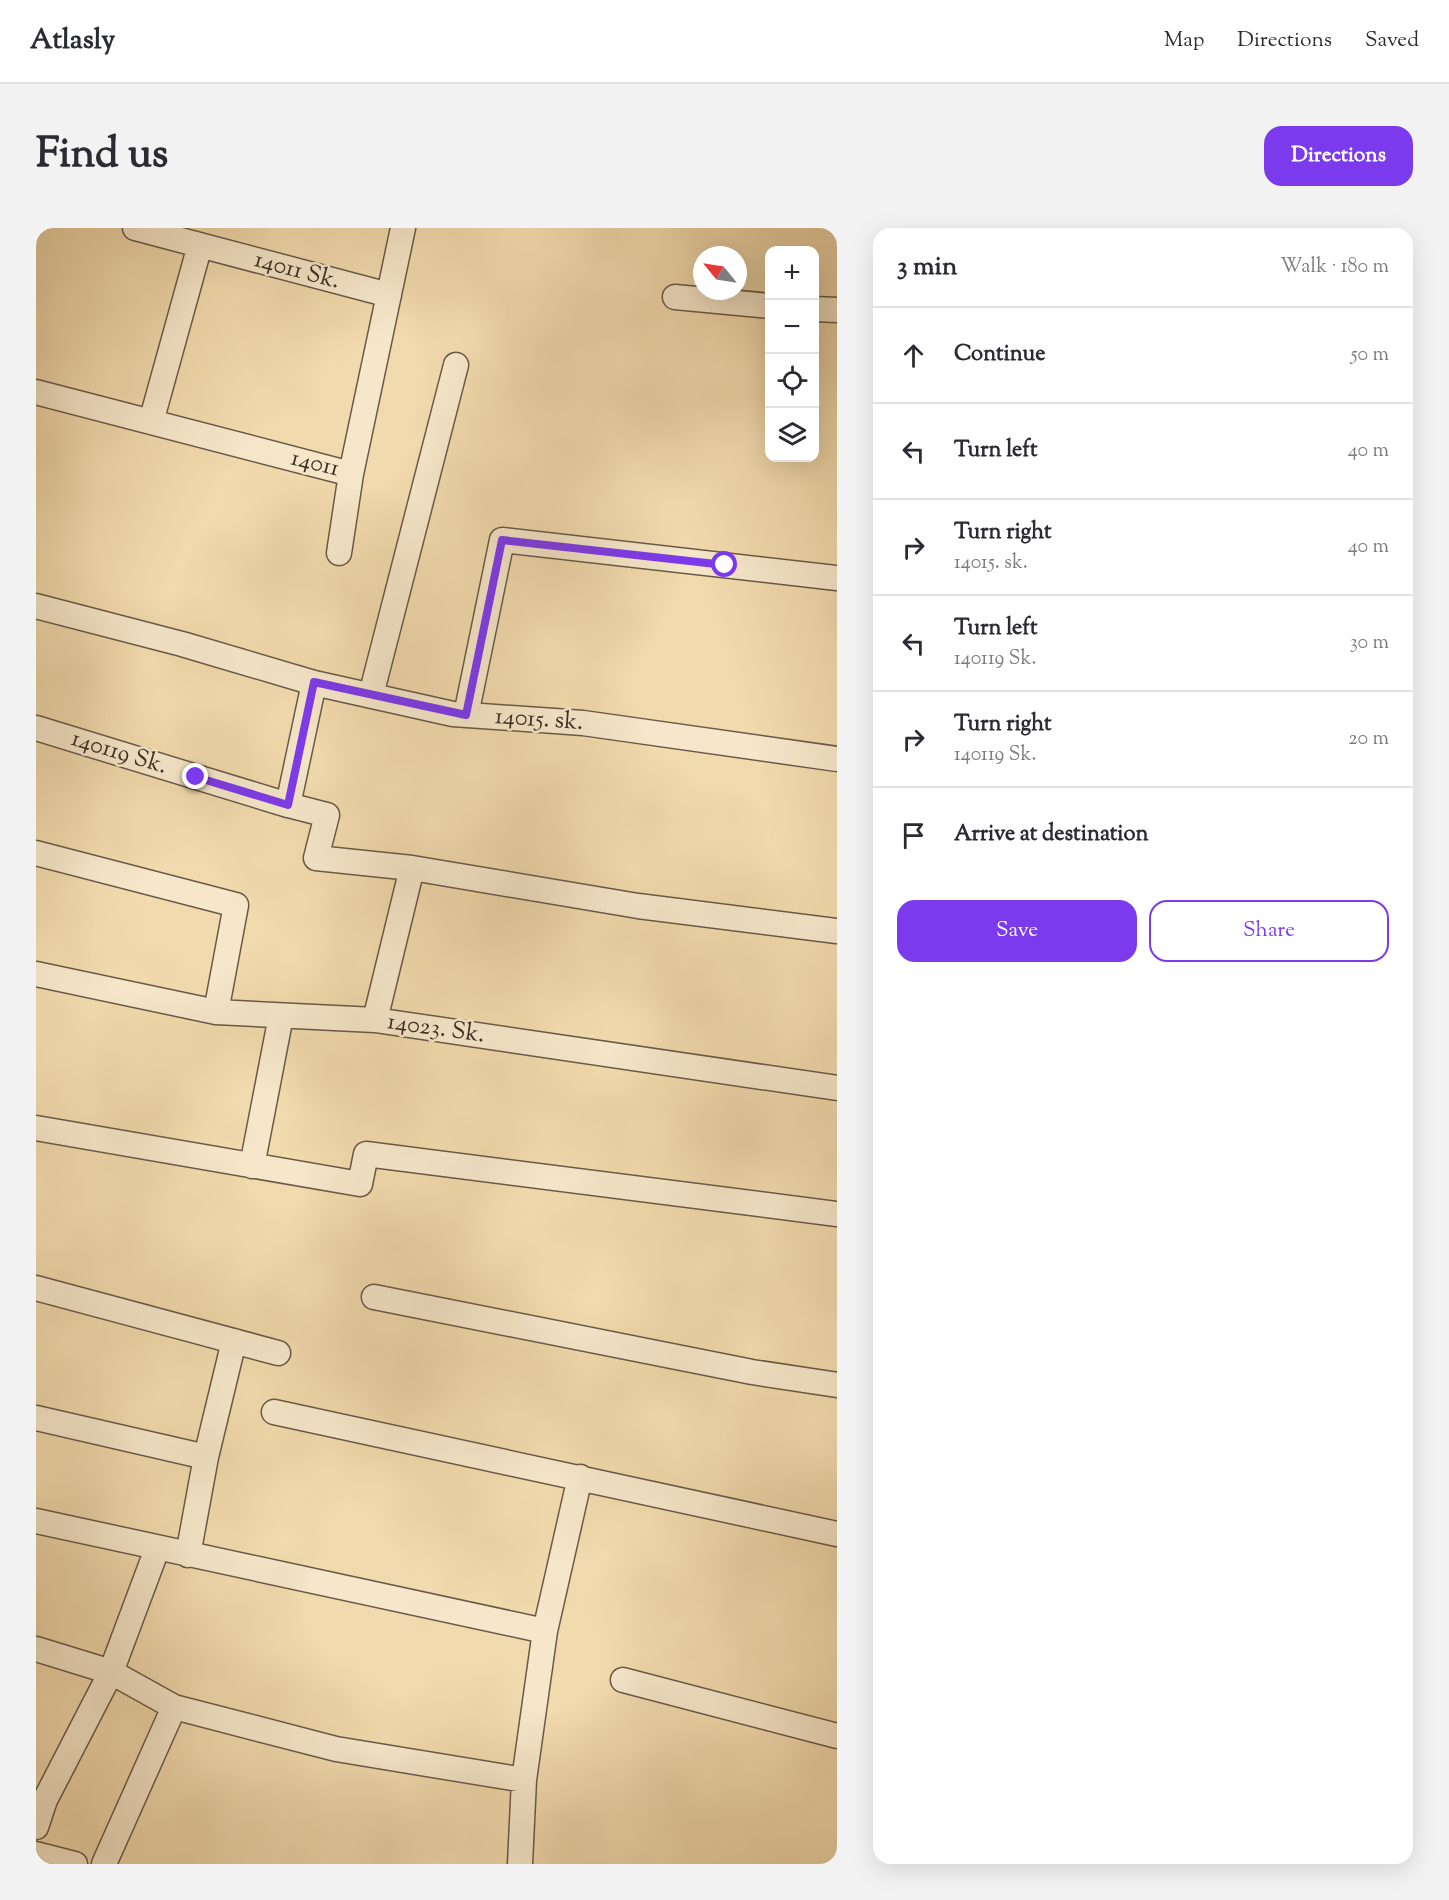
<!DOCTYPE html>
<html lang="en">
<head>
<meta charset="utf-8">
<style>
	:root { --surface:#fff; --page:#f2f2f3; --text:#2b2b33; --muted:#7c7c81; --line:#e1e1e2; --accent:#7c3aed }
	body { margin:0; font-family:"Sorts Mill Goudy",serif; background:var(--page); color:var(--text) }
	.controls { position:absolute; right:18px; top:18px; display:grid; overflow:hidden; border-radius:12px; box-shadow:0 6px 24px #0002 }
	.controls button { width:54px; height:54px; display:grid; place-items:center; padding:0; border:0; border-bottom:2px solid var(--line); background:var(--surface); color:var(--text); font:30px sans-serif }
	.compass { position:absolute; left:657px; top:18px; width:54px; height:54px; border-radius:50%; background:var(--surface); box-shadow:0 6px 24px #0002; rotate:300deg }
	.stop { position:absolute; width:18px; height:18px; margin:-14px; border:4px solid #7c3aed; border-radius:50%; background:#fff }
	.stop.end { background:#7c3aed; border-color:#fff; box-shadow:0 2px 6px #0008 }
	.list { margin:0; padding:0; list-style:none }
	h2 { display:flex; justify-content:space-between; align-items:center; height:78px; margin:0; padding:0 24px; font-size:26px }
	h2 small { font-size:20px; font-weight:400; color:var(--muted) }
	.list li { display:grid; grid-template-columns:39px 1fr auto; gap:18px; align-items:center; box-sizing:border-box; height:96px; padding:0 24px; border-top:2px solid var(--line) }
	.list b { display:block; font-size:22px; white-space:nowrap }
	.list p { margin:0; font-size:20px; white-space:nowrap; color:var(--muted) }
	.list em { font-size:20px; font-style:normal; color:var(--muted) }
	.actions { display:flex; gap:12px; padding:18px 24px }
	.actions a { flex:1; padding:14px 0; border:2px solid var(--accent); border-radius:18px; text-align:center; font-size:21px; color:var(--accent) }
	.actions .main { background:var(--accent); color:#fff }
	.icon { flex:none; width:33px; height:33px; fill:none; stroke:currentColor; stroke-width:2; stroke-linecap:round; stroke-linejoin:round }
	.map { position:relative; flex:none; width:801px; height:1636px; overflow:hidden; border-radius:18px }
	header { display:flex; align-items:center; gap:36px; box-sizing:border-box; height:84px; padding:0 30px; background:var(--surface); border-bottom:2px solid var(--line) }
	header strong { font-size:28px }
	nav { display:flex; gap:33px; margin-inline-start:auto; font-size:21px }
	.intro { display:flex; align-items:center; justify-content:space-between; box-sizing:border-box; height:144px; padding:0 36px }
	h1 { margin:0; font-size:42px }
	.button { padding:15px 27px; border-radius:18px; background:var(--accent); color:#fff; font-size:21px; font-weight:700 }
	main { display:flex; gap:36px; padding:0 36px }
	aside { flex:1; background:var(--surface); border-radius:18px; box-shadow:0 6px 24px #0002 }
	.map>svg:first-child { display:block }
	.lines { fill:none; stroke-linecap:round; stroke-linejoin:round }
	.street-casing { stroke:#685a47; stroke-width:27 }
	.street { stroke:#f6e7ca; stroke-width:24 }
	.route { stroke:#7c3aed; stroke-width:8 }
	.labels { text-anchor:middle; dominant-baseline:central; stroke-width:5; stroke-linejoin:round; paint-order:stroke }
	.street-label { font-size:24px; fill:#3a2f25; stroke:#f6e7ca }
</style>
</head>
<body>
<header>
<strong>Atlasly</strong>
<nav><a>Map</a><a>Directions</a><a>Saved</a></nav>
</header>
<div class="intro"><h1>Find us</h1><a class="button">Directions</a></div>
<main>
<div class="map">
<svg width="801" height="1636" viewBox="0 0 801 1636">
	<rect width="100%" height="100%" fill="#f1daad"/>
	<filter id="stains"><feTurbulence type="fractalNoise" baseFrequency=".00333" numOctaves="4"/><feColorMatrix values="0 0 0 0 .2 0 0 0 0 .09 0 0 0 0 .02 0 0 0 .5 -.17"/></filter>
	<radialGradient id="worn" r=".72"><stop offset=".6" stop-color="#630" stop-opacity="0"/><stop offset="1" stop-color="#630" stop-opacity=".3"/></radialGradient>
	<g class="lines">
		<g class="street-casing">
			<path id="street" d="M99,0L353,67
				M639,69L734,78
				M778,81L801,82
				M0,164L315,246
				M115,194L164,17
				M303,325L315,246L367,0
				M0,378L146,416L278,455L417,486L547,495L801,531
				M335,467L420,137
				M430,487L466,312L801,350
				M0,500L252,577L278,455
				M252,577L291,587L280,630L376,640L602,678L801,703
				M0,625L200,677L180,784
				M0,746L180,784L339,792L801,860
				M339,792L376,640
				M0,900L324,956L330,926L801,986
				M216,938L245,788
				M0,1060L242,1125
				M338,1069L716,1144L801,1157
				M238,1184L801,1306
				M0,1190L170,1229
				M0,1293L509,1403
				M152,1327L170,1229L198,1113
				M0,1421L75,1444L138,1479L300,1521L488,1552
				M587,1452L801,1508
				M0,1599L9,1572L75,1444L121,1321
				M0,1626L39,1636
				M68,1636L138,1479
				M484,1636L488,1552L509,1403L544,1249"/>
		</g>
		<use href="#street" class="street"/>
	</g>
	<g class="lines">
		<path class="route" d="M160,549L252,577L278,454L430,487L466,312L689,337"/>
	</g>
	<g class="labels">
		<g class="street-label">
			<text transform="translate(261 43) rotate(15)">14011 Sk.</text>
			<text transform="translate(279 236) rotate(14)">14011</text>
			<text transform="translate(503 492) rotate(4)">14015. sk.</text>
			<text transform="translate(83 525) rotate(17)">140119 Sk.</text>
			<text transform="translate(400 801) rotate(8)">14023. Sk.</text>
		</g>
	</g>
	<rect width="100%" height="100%" filter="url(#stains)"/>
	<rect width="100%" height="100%" fill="url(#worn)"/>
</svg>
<div class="controls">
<button>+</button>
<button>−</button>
<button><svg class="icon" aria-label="locate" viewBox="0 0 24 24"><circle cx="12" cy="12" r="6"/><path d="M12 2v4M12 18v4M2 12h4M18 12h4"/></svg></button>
<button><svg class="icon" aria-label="layers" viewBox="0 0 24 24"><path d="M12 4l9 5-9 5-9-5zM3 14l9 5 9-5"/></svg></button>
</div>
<svg class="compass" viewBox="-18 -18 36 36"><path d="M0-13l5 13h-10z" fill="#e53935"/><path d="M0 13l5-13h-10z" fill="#7c7c81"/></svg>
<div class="stop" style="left:689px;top:337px"></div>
<div class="stop end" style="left:160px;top:549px"></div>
</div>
<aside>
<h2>3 min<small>Walk · 180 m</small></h2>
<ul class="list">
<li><svg class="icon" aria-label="ahead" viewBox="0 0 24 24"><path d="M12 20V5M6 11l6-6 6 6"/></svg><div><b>Continue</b></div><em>50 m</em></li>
<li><svg class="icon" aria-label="left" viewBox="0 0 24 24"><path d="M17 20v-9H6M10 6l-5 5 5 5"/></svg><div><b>Turn left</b></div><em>40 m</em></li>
<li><svg class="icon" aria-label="right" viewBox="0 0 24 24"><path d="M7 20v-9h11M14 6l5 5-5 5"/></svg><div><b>Turn right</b><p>14015. sk.</p></div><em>40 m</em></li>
<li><svg class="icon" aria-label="left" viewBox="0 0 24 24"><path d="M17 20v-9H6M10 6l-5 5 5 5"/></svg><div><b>Turn left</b><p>140119 Sk.</p></div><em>30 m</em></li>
<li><svg class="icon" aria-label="right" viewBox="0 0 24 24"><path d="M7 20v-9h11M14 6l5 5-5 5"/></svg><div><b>Turn right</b><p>140119 Sk.</p></div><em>20 m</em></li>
<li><svg class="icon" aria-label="arrive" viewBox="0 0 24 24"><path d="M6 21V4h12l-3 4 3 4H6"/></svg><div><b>Arrive at destination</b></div></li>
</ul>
<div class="actions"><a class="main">Save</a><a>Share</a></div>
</aside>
</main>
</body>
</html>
